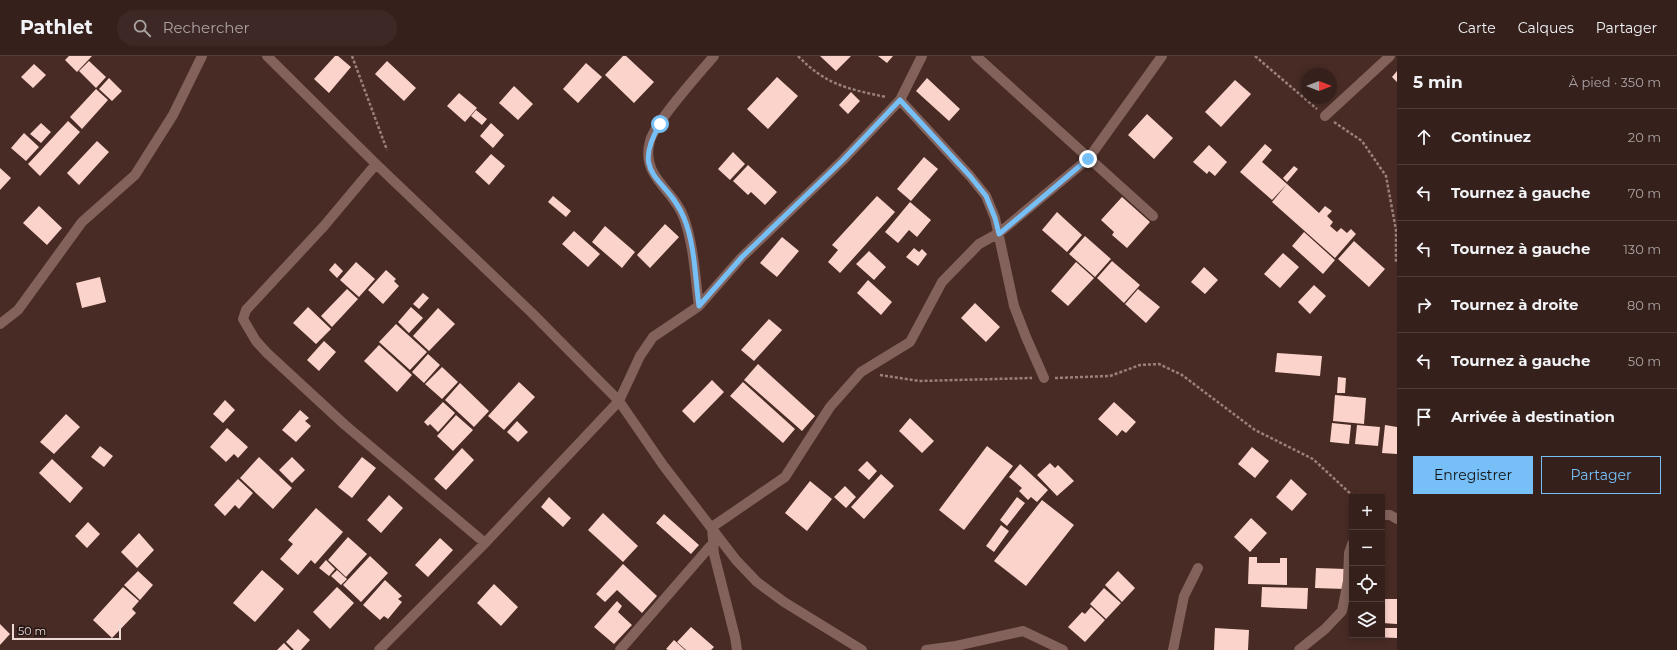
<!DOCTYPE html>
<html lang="fr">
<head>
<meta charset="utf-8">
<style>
	:root { --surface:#36201c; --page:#3d2825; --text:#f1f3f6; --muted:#aaa3a3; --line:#503e3b; --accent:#76c0f7 }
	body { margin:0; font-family:Montserrat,sans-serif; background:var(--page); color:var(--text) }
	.controls { position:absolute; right:12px; bottom:12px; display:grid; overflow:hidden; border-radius:0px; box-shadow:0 2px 6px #0003 }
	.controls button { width:36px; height:36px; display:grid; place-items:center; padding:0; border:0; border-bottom:1px solid var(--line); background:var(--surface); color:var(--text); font:20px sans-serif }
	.compass { position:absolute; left:1301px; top:12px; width:36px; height:36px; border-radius:50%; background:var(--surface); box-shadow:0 2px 6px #0003; rotate:90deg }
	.scale { position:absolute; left:12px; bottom:10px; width:109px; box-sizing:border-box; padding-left:4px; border:2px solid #edd9d5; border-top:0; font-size:11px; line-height:14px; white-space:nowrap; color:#edd9d5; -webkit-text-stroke:3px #251715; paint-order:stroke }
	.stop { position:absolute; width:12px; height:12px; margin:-9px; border:3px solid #76c0f7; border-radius:50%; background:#fff }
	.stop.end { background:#76c0f7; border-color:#fff; box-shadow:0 1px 4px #0008 }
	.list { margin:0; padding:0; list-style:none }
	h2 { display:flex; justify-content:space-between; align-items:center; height:52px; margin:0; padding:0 16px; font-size:17px }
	h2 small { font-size:13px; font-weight:400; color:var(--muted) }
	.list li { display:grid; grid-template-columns:26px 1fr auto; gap:12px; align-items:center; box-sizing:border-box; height:56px; padding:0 16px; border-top:1px solid var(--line) }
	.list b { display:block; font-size:15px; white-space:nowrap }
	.list em { font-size:13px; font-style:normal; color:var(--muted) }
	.actions { display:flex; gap:8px; padding:12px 16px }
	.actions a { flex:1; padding:9px 0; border:1px solid var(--accent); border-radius:0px; text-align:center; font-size:14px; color:var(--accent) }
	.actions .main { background:var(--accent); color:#111 }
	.icon { flex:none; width:22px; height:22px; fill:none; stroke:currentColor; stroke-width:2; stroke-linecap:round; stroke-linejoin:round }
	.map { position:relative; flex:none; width:1397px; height:594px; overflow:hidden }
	header { display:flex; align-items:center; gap:24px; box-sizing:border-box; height:56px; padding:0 20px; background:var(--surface); border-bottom:1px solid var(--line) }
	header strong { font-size:19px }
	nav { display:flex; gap:22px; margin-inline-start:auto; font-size:14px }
	.search { width:280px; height:36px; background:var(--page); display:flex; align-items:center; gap:10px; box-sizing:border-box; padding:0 14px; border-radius:22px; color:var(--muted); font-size:15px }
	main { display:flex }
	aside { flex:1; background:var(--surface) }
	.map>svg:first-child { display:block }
	.building { fill:#fbd3cb }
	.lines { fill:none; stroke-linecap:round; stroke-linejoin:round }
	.path { stroke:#99807b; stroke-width:2.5; stroke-dasharray:3 2; stroke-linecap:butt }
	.minor { stroke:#82625b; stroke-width:10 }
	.route { stroke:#76c0f7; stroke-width:5 }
</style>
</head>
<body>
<header>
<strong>Pathlet</strong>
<div class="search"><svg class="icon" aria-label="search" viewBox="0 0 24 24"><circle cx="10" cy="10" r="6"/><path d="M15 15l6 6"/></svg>Rechercher</div>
<nav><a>Carte</a><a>Calques</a><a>Partager</a></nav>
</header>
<main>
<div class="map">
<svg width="1397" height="594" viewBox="0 0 1397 594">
	<rect width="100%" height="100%" fill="#482b25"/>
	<path class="building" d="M69,0H92L77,16L65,4Z
		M335,0H338L351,11L329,37L314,23Z
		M623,0H626L654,26L634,47L605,19Z
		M820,0H851L836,15Z
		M878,0H893L887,7Z
		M89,5L106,21L96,32L79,15Z
		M387,5L416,32L404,45L375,18Z
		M586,7L602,21L578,47L563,33Z
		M34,8L46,19L33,32L21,21Z
		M1397,15V26L1392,21Z
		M777,21L798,40L768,73L747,53Z
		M109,22L122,35L112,45L99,33Z
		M927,22L960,53L949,65L916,35Z
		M1235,24L1251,38L1221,71L1205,56Z
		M514,30L533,48L518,64L499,47Z
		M96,33L108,44L82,73L70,61Z
		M851,36L860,45L848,58L839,49Z
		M459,37L477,52L465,66L447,50Z
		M476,54L487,63L482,69L471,60Z
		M1147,58L1173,82L1154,103L1128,79Z
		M68,65L80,76L40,120L28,108Z
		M41,67L51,76L41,87L30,78Z
		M491,67L504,79L493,92L480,80Z
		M24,77L39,91L26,105L11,92Z
		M97,85L109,96L79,129L67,117Z
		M1265,88L1272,94L1262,106L1287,128L1272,144L1240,116Z
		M1209,89L1227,106L1215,120L1209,115L1207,118L1193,106Z
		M733,96L745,108L730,124L718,113Z
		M491,98L505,110L489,129L475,116Z
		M924,101L938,113L911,145L897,133Z
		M748,109L777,136L765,149L751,136L748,139L733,125Z
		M1294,110L1298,113L1287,126L1283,122Z
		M0,112L11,122L0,134Z
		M1287,128L1319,157L1325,150L1332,155L1327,160L1333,166L1330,170L1337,176L1341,172L1347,177L1351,173L1356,178L1335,202L1272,146Z
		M553,140L571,155L566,161L548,146Z
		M877,140L895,156L840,217L828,206L838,194L832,189Z
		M1122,141L1150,166L1127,192L1112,179L1114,176L1101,164Z
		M910,146L931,164L917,181L909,174L898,187L885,176Z
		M39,150L62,172L47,189L23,167Z
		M1057,156L1082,179L1067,196L1042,174Z
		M665,168L679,181L650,212L637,199Z
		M605,170L635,196L622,212L592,186Z
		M574,175L600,198L588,211L562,188Z
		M1304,176L1335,204L1323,218L1292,190Z
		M1085,180L1111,203L1095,221L1069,198Z
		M782,181L799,195L777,221L760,207Z
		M1354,185L1385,213L1369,231L1338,203Z
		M914,192L919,196L922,193L927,198L918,210L906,201Z
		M869,195L886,211L874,224L856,208Z
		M1283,197L1299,211L1280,232L1264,218Z
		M1112,205L1140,229L1124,247L1097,222Z
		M356,206L375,223L359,241L340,224Z
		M1076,206L1094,222L1068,250L1051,235Z
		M335,207L343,215L337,222L329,214Z
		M1204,211L1218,224L1205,238L1191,226Z
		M386,214L396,223L394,225L399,230L383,248L368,234Z
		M100,221L106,246L82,252L76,227Z
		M868,224L892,246L881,259L857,237Z
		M1314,229L1326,240L1310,258L1298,246Z
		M347,233L358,243L332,271L321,260Z
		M1138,233L1160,251L1146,267L1125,248Z
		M423,237L429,242L419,253L413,248Z
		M975,247L1000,271L986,286L961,262Z
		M308,251L331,273L316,288L293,267Z
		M411,251L423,262L409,277L398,266Z
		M438,252L455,268L429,295L413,280Z
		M769,263L782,274L754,305L741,294Z
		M396,268L427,296L410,314L379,286Z
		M324,285L336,296L319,315L307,304Z
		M379,289L412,319L397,336L364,305Z
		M1277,297L1322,300L1320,320L1275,316Z
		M428,298L440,309L424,327L412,316Z
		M758,308L815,360L802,375L744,324Z
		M442,311L458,326L442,343L425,328Z
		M1338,321L1346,322L1345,337H1337Z
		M712,324L724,336L694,367L682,355Z
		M519,326L535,341L504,374L488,360Z
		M743,326L795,373L783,387L730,340Z
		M460,327L489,355L474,371L445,344Z
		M1335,339L1366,342L1364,368L1333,365Z
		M225,344L235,354L223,367L213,358Z
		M443,346L455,357L438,376L430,368L428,370L424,366Z
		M1114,346L1136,366L1126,377L1122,374L1117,380L1098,363Z
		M300,354L309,362L305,365L311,370L296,386L282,374Z
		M66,358L80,371L54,398L40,386Z
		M456,359L473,374L453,395L437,380Z
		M910,362L934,385L922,397L899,375Z
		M517,365L528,376L518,386L507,376Z
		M1332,367L1351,369L1349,388L1330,386Z
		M1357,369L1380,371L1378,390L1355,388Z
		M1385,369L1397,371V398L1382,397Z
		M227,372L248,391L238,402L234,398L226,406L210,391Z
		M100,390L113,400L104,411L91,401Z
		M987,390L1013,410L964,474L939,454Z
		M1252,391L1269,405L1255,422L1238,408Z
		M462,392L474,404L446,434L434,423Z
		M259,401L292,432L273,453L240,422Z
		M292,401L305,414L292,427L279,414Z
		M362,401L376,412L352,442L338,431Z
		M52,403L83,432L70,447L39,417Z
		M867,405L877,415L869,424L858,414Z
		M1050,407L1055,412L1058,409L1074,425L1057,440L1037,419Z
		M1020,408L1048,434L1037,446L1031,441L1028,444L1019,435L1022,432L1009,421Z
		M881,418L894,430L864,463L851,451Z
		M238,423L253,437L239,453L235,449L225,460L214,449Z
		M1291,423L1307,438L1292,455L1276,441Z
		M810,425L832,443L807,475L785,457Z
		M845,430L856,441L846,452L834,441Z
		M389,439L403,452L381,477L367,464Z
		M549,441L571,462L563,471L541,451Z
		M1017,441L1025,447L1007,470L1000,464Z
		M1042,444L1074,469L1026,530L994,505Z
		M316,452L343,476L315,508L311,504L298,519L280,503L293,488L288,484Z
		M603,457L638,490L623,506L588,474Z
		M664,458L699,489L691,498L656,467Z
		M1251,462L1267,477L1250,496L1234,481Z
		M88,466L100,478L87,492L75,480Z
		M1001,469L1009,475L994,496L986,490Z
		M139,477L154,494L137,512L121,496Z
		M348,481L367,498L346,521L328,504Z
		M440,482L453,494L428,521L415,509Z
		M370,500L388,517L361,546L343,529Z
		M1249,501H1257V507H1280V502H1287V529L1248,528Z
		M326,504L335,513L329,520L319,512Z
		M623,508L657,540L642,557L617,534L605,546L596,538Z
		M1316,512L1346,513L1345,533L1315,532Z
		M262,514L284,533L255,566L233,547Z
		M337,514L347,523L341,529L331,520Z
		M138,515L153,529L140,544L124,529Z
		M1118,515L1135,532L1122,546L1105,529Z
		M385,524L402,540L398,543L402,546L388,563L384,560L380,564L363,549Z
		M494,528L518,551L501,570L477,547Z
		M123,531L139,545L132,553L136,557L112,582L93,564Z
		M337,531L354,547L330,573L313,556Z
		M1262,531L1308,532L1307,553L1261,551Z
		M1104,532L1121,547L1106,563L1090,548Z
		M1382,543H1397V568L1382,567Z
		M617,545L622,550L618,556L632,569L614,588L594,571Z
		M1091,551L1105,564L1085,586L1068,571L1082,556L1085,558Z
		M0,568L10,578L0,589Z
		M691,571L714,591L711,594H686L677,586Z
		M1215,572L1249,574L1248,594H1214Z
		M1382,572H1397V582L1372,581V579H1382Z
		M298,573L310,584L301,594H294L286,586Z
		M674,584L685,594H668L666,593Z
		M284,587L291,594H277Z"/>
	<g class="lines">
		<path class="path" d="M352,0L387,94
			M798,0C826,29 848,33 886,41
			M1255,0L1317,53
			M1334,66L1362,85L1386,120L1396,174V206
			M880,319L919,325L1032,322
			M1055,322L1110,320L1140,309L1159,308L1182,319L1255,374L1313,403L1354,441"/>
		<path class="minor" d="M267,0L376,108L532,257L619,345L663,409L736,504L757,526L784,546L862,594
			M976,0L1153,160
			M900,44L970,120L986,140L995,162L1014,250L1026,281L1044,322
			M1325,60L1390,0
			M376,108L324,170L246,254L243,263L256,285L267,297L345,369L485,487
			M699,250C695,221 694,190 684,162C674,133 640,121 650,85C655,66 699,18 714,0
			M0,268L18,254L82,166L135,119L173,59L202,0
			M1382,459H1390L1397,463
			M379,594L485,487L619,345L640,300L653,281L699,250L742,201L842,105L900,44L922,0
			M620,594L713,487
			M737,594L735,581L714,498L712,471L785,421L830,351L861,316L910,286L942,226L979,188L999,177L1088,103L1162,0
			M926,594L956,590L1023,575L1063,594
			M1173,594L1184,540L1198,512
			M1299,594L1325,573L1342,555L1348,525L1349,497L1352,488"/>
	</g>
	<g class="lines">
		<path class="route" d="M660,68C629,121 667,120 684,162C695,189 695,221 699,250L742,201L842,105L900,44L970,120L986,140L995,162L999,178L1088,103"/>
	</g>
</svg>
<div class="controls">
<button>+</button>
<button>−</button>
<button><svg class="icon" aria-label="locate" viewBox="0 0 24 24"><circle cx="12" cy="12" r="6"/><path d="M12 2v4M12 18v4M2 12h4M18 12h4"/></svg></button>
<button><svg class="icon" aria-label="layers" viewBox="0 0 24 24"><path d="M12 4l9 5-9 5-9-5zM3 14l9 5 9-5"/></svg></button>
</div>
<svg class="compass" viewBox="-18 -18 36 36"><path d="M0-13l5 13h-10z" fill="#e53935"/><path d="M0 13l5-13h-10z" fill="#aaa3a3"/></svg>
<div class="scale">50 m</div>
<div class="stop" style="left:660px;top:68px"></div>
<div class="stop end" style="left:1088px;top:103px"></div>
</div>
<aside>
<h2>5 min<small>À pied · 350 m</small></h2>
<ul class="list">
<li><svg class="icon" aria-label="ahead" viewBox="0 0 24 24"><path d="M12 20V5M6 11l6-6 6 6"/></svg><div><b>Continuez</b></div><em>20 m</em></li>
<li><svg class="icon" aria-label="left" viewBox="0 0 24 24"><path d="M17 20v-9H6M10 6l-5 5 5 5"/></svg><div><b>Tournez à gauche</b></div><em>70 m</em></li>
<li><svg class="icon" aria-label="left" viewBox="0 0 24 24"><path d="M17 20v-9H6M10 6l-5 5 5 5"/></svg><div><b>Tournez à gauche</b></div><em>130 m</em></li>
<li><svg class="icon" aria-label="right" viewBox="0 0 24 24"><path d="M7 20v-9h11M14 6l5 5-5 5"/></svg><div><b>Tournez à droite</b></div><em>80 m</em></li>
<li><svg class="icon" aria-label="left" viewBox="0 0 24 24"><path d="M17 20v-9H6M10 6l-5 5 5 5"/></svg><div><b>Tournez à gauche</b></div><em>50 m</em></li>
<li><svg class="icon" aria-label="arrive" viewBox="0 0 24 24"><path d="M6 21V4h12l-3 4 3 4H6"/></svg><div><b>Arrivée à destination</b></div></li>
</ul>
<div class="actions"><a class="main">Enregistrer</a><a>Partager</a></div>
</aside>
</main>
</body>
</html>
